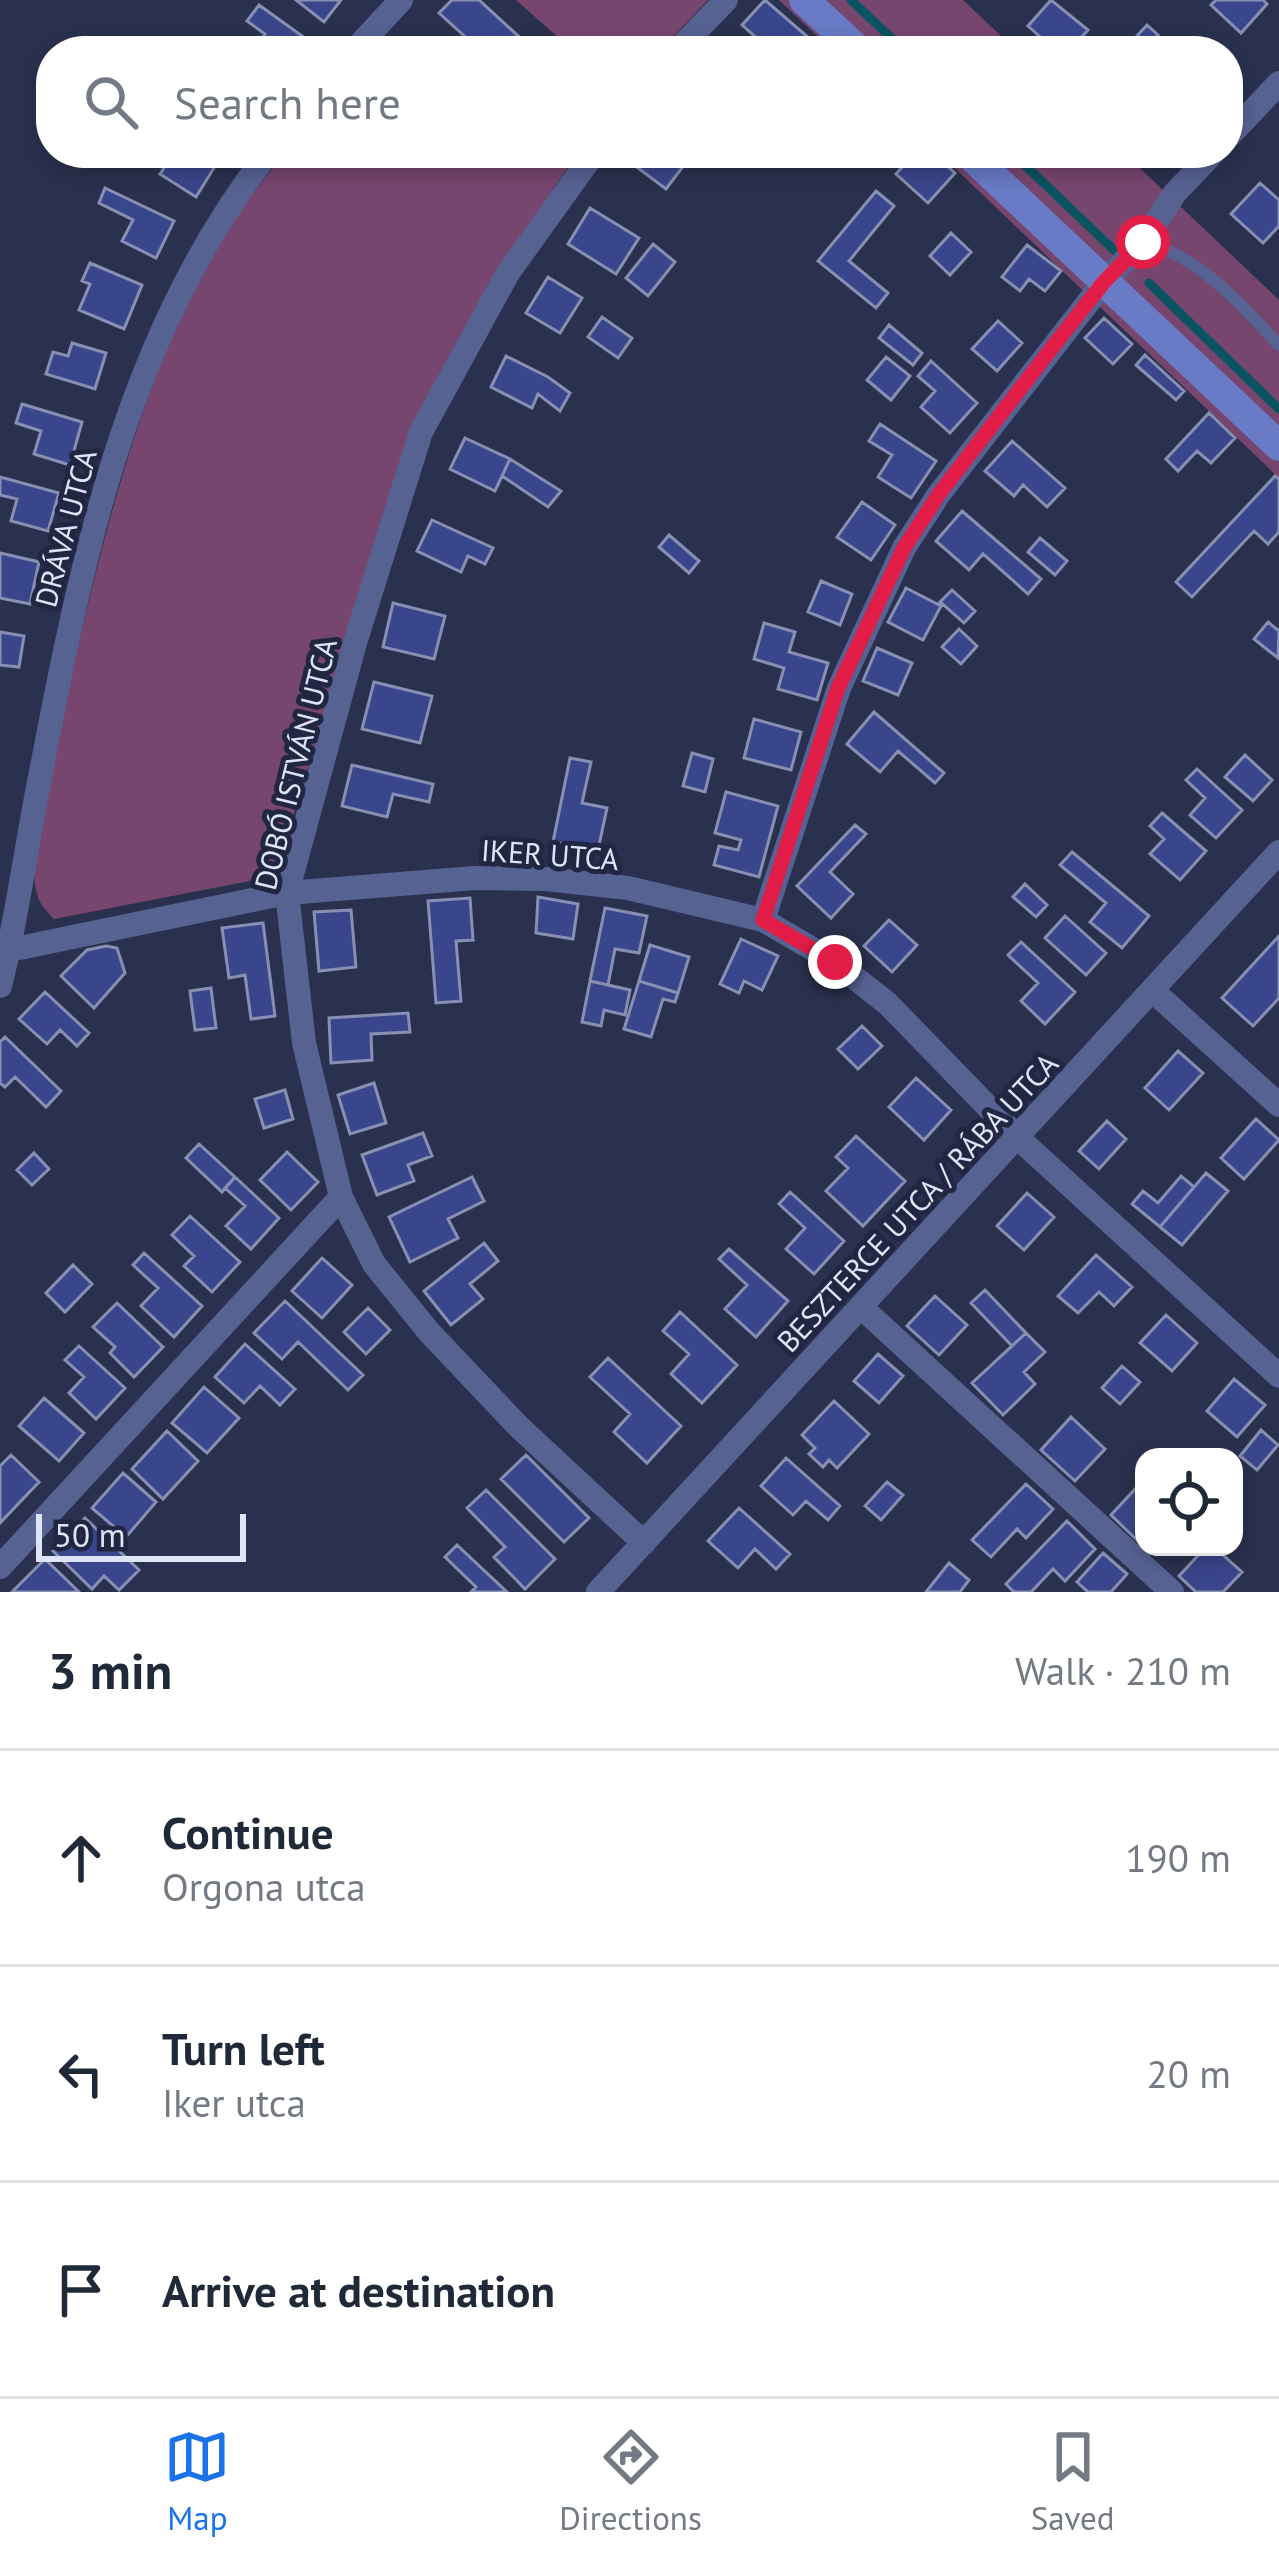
<!DOCTYPE html>
<html lang="en">
<head>
<meta charset="utf-8">
<style>
	:root { --surface:#fff; --page:#f6f6f7; --text:#1f2937; --muted:#747a83; --line:#e0e1e3; --accent:#1a73e8 }
	body { margin:0; font-family:"PT Sans",sans-serif; background:var(--page); color:var(--text) }
	.controls { position:absolute; right:36px; bottom:36px; display:grid; overflow:hidden; border-radius:24px; box-shadow:0 6px 18px #0003 }
	.controls button { width:108px; height:108px; display:grid; place-items:center; padding:0; border:0; border-bottom:3px solid var(--line); background:var(--surface); color:var(--text); font:60px sans-serif }
	.scale { position:absolute; left:36px; bottom:30px; width:210px; box-sizing:border-box; padding-left:12px; border:6px solid #dfe5f8; border-top:0; font-size:33px; line-height:42px; white-space:nowrap; color:#dfe5f8; -webkit-text-stroke:9px #212743; paint-order:stroke }
	.stop { position:absolute; width:36px; height:36px; margin:-27px; border:9px solid #e11d48; border-radius:50%; background:#fff }
	.stop.end { background:#e11d48; border-color:#fff; box-shadow:0 3px 12px #0008 }
	.list { margin:0; padding:0; list-style:none }
	h2 { display:flex; justify-content:space-between; align-items:center; height:156px; margin:0; padding:0 48px; font-size:51px }
	h2 small { font-size:39px; font-weight:400; color:var(--muted) }
	.list li { display:grid; grid-template-columns:78px 1fr auto; gap:36px; align-items:center; box-sizing:border-box; height:216px; padding:0 48px; border-top:3px solid var(--line) }
	.list b { display:block; font-size:45px; white-space:nowrap }
	.list p { margin:0; font-size:39px; white-space:nowrap; color:var(--muted) }
	.list em { font-size:39px; font-style:normal; color:var(--muted) }
	.icon { flex:none; width:66px; height:66px; fill:none; stroke:currentColor; stroke-width:2; stroke-linecap:round; stroke-linejoin:round }
	.map { position:relative; flex:none; width:1279px; height:1592px; overflow:hidden }
	.search { position:absolute; background:var(--surface); box-shadow:0 6px 18px #0003; left:36px; right:36px; top:36px; height:132px; display:flex; align-items:center; gap:30px; box-sizing:border-box; padding:0 42px; border-radius:48px; color:var(--muted); font-size:45px }
	.sheet { height:804px; background:var(--surface) }
	nav { display:flex; justify-content:space-around; align-items:center; box-sizing:border-box; height:168px; border-top:3px solid var(--line); background:var(--surface); font-size:33px; color:var(--muted) }
	nav a { display:grid; justify-items:center; gap:6px }
	nav .on { color:var(--accent) }
	.map>svg:first-child { display:block }
	.green { fill:#77466f }
	.lines { fill:none; stroke-linecap:round; stroke-linejoin:round }
	.stream { stroke:#0a5360; stroke-width:9 }
	.building { fill:#3a468b; stroke:#8790b3; stroke-width:3 }
	.lane { stroke:#566292; stroke-width:12 }
	.street { stroke:#566292; stroke-width:24 }
	.secondary { stroke:#697ac6; stroke-width:30 }
	.route { stroke:#e11d48; stroke-width:15 }
	.labels { text-anchor:middle; dominant-baseline:central; stroke-width:10; stroke-linejoin:round; paint-order:stroke }
	.street-label { font-size:30px; fill:#dfe5f8; stroke:#212743 }
</style>
</head>
<body>
<div class="map">
<svg width="1279" height="1592" viewBox="0 0 1279 1592">
	<rect width="100%" height="100%" fill="#2a314e"/>
	<path class="green" d="M516,0H708L660,51H549L559,38Z
		M779,0H963L1017,51H833Z
		M284,153H578L499,268L412,426L275,876L54,919C49,913 40,905 38,897C24,855 49,778 58,735C91,585 125,438 188,297C213,244 249,198 284,153Z
		M939,153H1124L1279,300V478Z"/>
	<g class="lines">
		<path class="stream" d="M851,0L905,51
			M1012,153L1116,252
			M1149,283L1279,409"/>
	</g>
	<path class="building" d="M296,0H341L324,22Z
		M452,0H479L528,45L523,51H481L439,13Z
		M765,0L824,51H792L778,39L769,49L742,25Z
		M1051,0L1088,30L1069,51H1056L1028,26Z
		M1216,0H1263L1267,4L1241,33L1211,5Z
		M259,5L305,38L295,51H252L265,34L247,21Z
		M1147,25L1158,35L1143,51H1123Z
		M168,153H202L217,163L196,197L160,174L172,156Z
		M631,153H679L688,160L666,189L626,159Z
		M915,153H933L955,173L928,203L896,174Z
		M1260,183L1279,200V226L1263,243L1231,214Z
		M105,188L174,221L156,258L122,241L133,220L99,203Z
		M876,191L894,206L849,261L888,293L876,308L818,261Z
		M590,208L639,238L616,274L568,244Z
		M951,233L971,252L950,275L930,256Z
		M653,244L675,262L648,296L626,278Z
		M1027,245L1061,271L1045,291L1029,279L1020,291L1002,277Z
		M90,263L142,285L124,329L79,310L90,284L82,281Z
		M548,277L582,298L560,333L526,313Z
		M602,317L632,338L618,358L588,337Z
		M1104,318L1132,344L1113,364L1085,338Z
		M998,321L1022,343L997,371L972,349Z
		M889,325L922,353L913,365L879,338Z
		M72,343L106,353L95,389L46,374L53,352L68,356Z
		M1145,355L1184,391L1176,400L1136,365Z
		M506,356L548,377L570,393L560,411L538,394L532,408L491,387Z
		M886,357L910,376L891,400L867,380Z
		M931,361L977,403L950,433L921,407L935,391L918,376Z
		M22,404L82,422L70,465L34,454L41,431L16,423Z
		M1209,413L1235,438L1211,463L1197,451L1178,471L1166,459Z
		M880,424L936,461L911,498L878,477L892,455L869,441Z
		M465,438L510,459L495,491L450,469Z
		M1012,441L1065,488L1047,507L1023,485L1014,496L985,471Z
		M510,459L561,491L548,507L502,476Z
		M1275,476L1279,479V532L1268,544L1254,531L1192,597L1176,582Z
		M0,477L59,493L48,531L11,521L17,499L0,495Z
		M862,502L895,525L871,560L837,537Z
		M962,511L1041,579L1028,594L983,554L969,570L936,541Z
		M432,520L493,548L485,564L468,556L461,572L417,551Z
		M669,535L699,561L689,573L659,547Z
		M1040,538L1067,561L1055,575L1028,552Z
		M0,553L39,562L30,604L0,598Z
		M821,581L852,594L840,625L808,612Z
		M906,588L941,606L923,640L888,622Z
		M952,590L975,611L964,623L940,602Z
		M393,603L445,616L434,659L383,647Z
		M1268,622L1279,631L1278,658L1254,639Z
		M764,623L795,632L789,652L828,663L817,700L778,689L784,668L754,659Z
		M959,629L977,646L961,664L942,647Z
		M0,632L24,636L19,667L0,665Z
		M877,648L912,663L898,695L863,681Z
		M374,682L432,696L420,743L362,729Z
		M874,712L944,773L935,783L898,751L880,772L847,744Z
		M754,719L801,732L791,770L744,758Z
		M692,753L713,759L705,792L683,786Z
		M1245,755L1272,780L1253,801L1225,777Z
		M570,758L591,762L582,803L607,808L598,850L553,842Z
		M352,765L433,784L429,802L393,794L387,817L342,806Z
		M1197,769L1242,810L1216,838L1190,815L1205,798L1186,780Z
		M726,792L778,806L759,877L714,865L719,846L738,850L741,840L715,833Z
		M1162,813L1206,851L1180,880L1150,854L1164,839L1150,826Z
		M855,825L866,834L830,872L853,894L831,918L797,886Z
		M1072,852L1149,916L1122,948L1090,922L1106,903L1060,865Z
		M1025,884L1047,905L1036,917L1013,897Z
		M538,897L578,904L573,939L536,933Z
		M470,898L473,940L456,941L461,1001L436,1003L428,901Z
		M605,908L647,916L639,953L615,949L608,985L590,981Z
		M351,910L356,967L319,971L314,912Z
		M1065,916L1106,953L1086,975L1045,938Z
		M889,920L917,945L892,972L864,946Z
		M263,923L275,1016L251,1019L245,975L229,978L222,928Z
		M1279,936V998L1253,1026L1222,998Z
		M741,939L778,956L762,990L744,981L739,993L720,984Z
		M1021,942L1075,992L1045,1024L1021,1001L1038,983L1008,955Z
		M650,945L689,957L678,993L639,981Z
		M106,946L117,948L125,973L94,1008L61,976L87,950Z
		M590,981L630,990L625,1015L604,1010L601,1026L582,1022Z
		M639,981L678,993L675,1002L663,999L651,1037L624,1029Z
		M211,988L216,1028L195,1030L190,991Z
		M45,992L89,1033L77,1046L60,1030L47,1044L19,1019Z
		M408,1013L410,1032L371,1034L372,1060L331,1063L329,1018Z
		M862,1026L882,1046L858,1069L838,1049Z
		M5,1037L61,1091L46,1107L15,1077L5,1087L0,1083V1042Z
		M1178,1051L1203,1073L1169,1110L1145,1088Z
		M916,1078L951,1110L924,1140L889,1107Z
		M374,1083L386,1123L350,1134L338,1095Z
		M285,1090L293,1119L264,1128L255,1099Z
		M1256,1119L1279,1140L1244,1179L1221,1158Z
		M1107,1121L1126,1139L1099,1169L1079,1151Z
		M423,1133L432,1156L408,1165L414,1181L377,1195L362,1155Z
		M856,1136L905,1181L863,1226L826,1191L848,1168L836,1157Z
		M199,1144L235,1177L222,1192L186,1158Z
		M287,1152L318,1182L291,1210L260,1180Z
		M34,1153L49,1169L32,1185L17,1170Z
		M1206,1173L1228,1191L1182,1245L1160,1227Z
		M1181,1176L1194,1187L1160,1227L1132,1204L1143,1191L1158,1203Z
		M235,1177L279,1218L251,1249L226,1226L245,1206L225,1188Z
		M472,1177L484,1201L448,1219L458,1238L410,1262L389,1217Z
		M790,1192L844,1241L814,1274L786,1249L805,1228L779,1204Z
		M1027,1193L1054,1217L1024,1250L997,1226Z
		M190,1216L240,1262L212,1292L184,1266L194,1256L172,1235Z
		M484,1243L498,1261L470,1284L483,1299L451,1325L424,1291Z
		M729,1249L788,1301L756,1337L725,1309L747,1285L719,1259Z
		M144,1253L202,1306L174,1337L141,1306L158,1288L133,1265Z
		M1096,1255L1132,1287L1114,1306L1099,1292L1078,1313L1058,1296Z
		M322,1258L352,1285L322,1318L292,1291Z
		M73,1265L92,1284L65,1312L46,1293Z
		M985,1290L1026,1333L1012,1346L971,1303Z
		M935,1296L967,1325L939,1355L907,1326Z
		M285,1301L363,1375L348,1390L298,1342L282,1359L254,1333Z
		M117,1303L163,1347L134,1377L110,1353L115,1347L93,1327Z
		M368,1308L390,1330L366,1354L344,1332Z
		M680,1312L737,1365L702,1403L671,1374L689,1354L663,1331Z
		M1166,1315L1197,1343L1172,1371L1140,1343Z
		M1026,1333L1045,1352L1024,1372L1035,1384L1003,1415L972,1383Z
		M245,1344L295,1389L280,1405L260,1386L244,1403L215,1377Z
		M79,1346L125,1388L96,1419L69,1393L84,1377L65,1360Z
		M878,1354L903,1376L879,1403L854,1381Z
		M608,1358L681,1426L647,1463L614,1432L630,1414L590,1377Z
		M1122,1366L1140,1382L1120,1404L1102,1388Z
		M1234,1379L1265,1405L1237,1437L1207,1411Z
		M204,1387L239,1418L207,1453L172,1423Z
		M44,1398L84,1433L59,1461L19,1426Z
		M834,1401L869,1434L837,1468L829,1460L823,1467L809,1454L815,1448L802,1435Z
		M1071,1417L1105,1449L1075,1481L1041,1450Z
		M1261,1430L1278,1445L1257,1470L1240,1456Z
		M167,1431L198,1461L163,1499L132,1469Z
		M11,1455L39,1482L0,1523V1466Z
		M526,1455L589,1518L564,1542L501,1479Z
		M786,1458L840,1506L828,1520L806,1501L793,1515L761,1486Z
		M123,1473L156,1502L126,1537L92,1508Z
		M887,1482L903,1495L881,1520L865,1506Z
		M1026,1484L1053,1509L1026,1538L1017,1529L991,1557L972,1540Z
		M1138,1486L1144,1492V1537L1139,1542L1111,1515Z
		M486,1490L555,1559L525,1589L494,1557L505,1547L467,1508Z
		M739,1508L790,1554L776,1569L755,1549L738,1568L708,1541Z
		M85,1518L139,1570L119,1590L104,1576L92,1589L53,1551Z
		M1067,1521L1095,1549L1065,1581L1053,1569L1031,1592H1014L1006,1584Z
		M457,1545L507,1592H471L476,1587L445,1557Z
		M1206,1547H1214L1242,1572L1223,1592H1196L1179,1576Z
		M1103,1553L1127,1574L1111,1592H1088L1077,1582Z
		M45,1559L79,1592H12Z
		M949,1563L969,1580L960,1592H926Z"/>
	<g class="lines">
		<path class="lane" d="M1144,242C1203,259 1238,302 1279,345"/>
		<path class="street" d="M354,51L401,0
			M677,51L726,0
			M1228,137L1279,83
			M594,153L508,273L421,432L355,643L287,893L304,1043L341,1197L374,1264L429,1332L518,1426L644,1543
			M763,920L839,688L904,548L939,494L1104,282L1143,242L1175,193L1213,153
			M0,952L287,893L475,878L546,879L628,888L763,920L835,962L888,1004L1017,1137L1279,1376
			M0,986C16,924 24,861 36,798C79,572 123,338 268,153
			M1153,991L1279,1105
			M862,1308L1172,1592
			M0,1567L341,1197
			M598,1592L1279,852"/>
		<path class="secondary" d="M804,0L859,51
			M968,153L1279,446"/>
	</g>
	<g class="lines">
		<path class="route" d="M835,962L763,920L838,688L904,548L939,494L1058,340L1104,282L1143,242"/>
	</g>
	<g class="labels">
		<g class="street-label">
			<text transform="translate(65 528) rotate(-75)">DRÁVA UTCA</text>
			<text transform="translate(295 764) rotate(-76)">DOBÓ ISTVÁN UTCA</text>
			<text transform="translate(550 854) rotate(4)">IKER UTCA</text>
			<text transform="translate(917 1202) rotate(-47)">BESZTERCE UTCA / RÁBA UTCA</text>
		</g>
	</g>
</svg>
<div class="controls">
<button><svg class="icon" aria-label="locate" viewBox="0 0 24 24"><circle cx="12" cy="12" r="6"/><path d="M12 2v4M12 18v4M2 12h4M18 12h4"/></svg></button>
</div>
<div class="scale">50 m</div>
<div class="stop" style="left:1143px;top:242px"></div>
<div class="stop end" style="left:835px;top:962px"></div>
<div class="search"><svg class="icon" aria-label="search" viewBox="0 0 24 24"><circle cx="10" cy="10" r="6"/><path d="M15 15l6 6"/></svg>Search here</div>
</div>
<section class="sheet">
<h2>3 min<small>Walk · 210 m</small></h2>
<ul class="list">
<li><svg class="icon" aria-label="ahead" viewBox="0 0 24 24"><path d="M12 20V5M6 11l6-6 6 6"/></svg><div><b>Continue</b><p>Orgona utca</p></div><em>190 m</em></li>
<li><svg class="icon" aria-label="left" viewBox="0 0 24 24"><path d="M17 20v-9H6M10 6l-5 5 5 5"/></svg><div><b>Turn left</b><p>Iker utca</p></div><em>20 m</em></li>
<li><svg class="icon" aria-label="arrive" viewBox="0 0 24 24"><path d="M6 21V4h12l-3 4 3 4H6"/></svg><div><b>Arrive at destination</b></div></li>
</ul>
</section>
<nav>
<a class="on"><svg class="icon" aria-label="map" viewBox="0 0 24 24"><path d="M3 6l6-2 6 2 6-2v14l-6 2-6-2-6 2zM9 4v14M15 6v14"/></svg>Map</a>
<a><svg class="icon" aria-label="directions" viewBox="0 0 24 24"><path d="M12 3l9 9-9 9-9-9zM9 14v-3h6M13 9l2 2-2 2"/></svg>Directions</a>
<a><svg class="icon" aria-label="saved" viewBox="0 0 24 24"><path d="M7 4h10v16l-5-4-5 4z"/></svg>Saved</a>
</nav>
</body>
</html>
